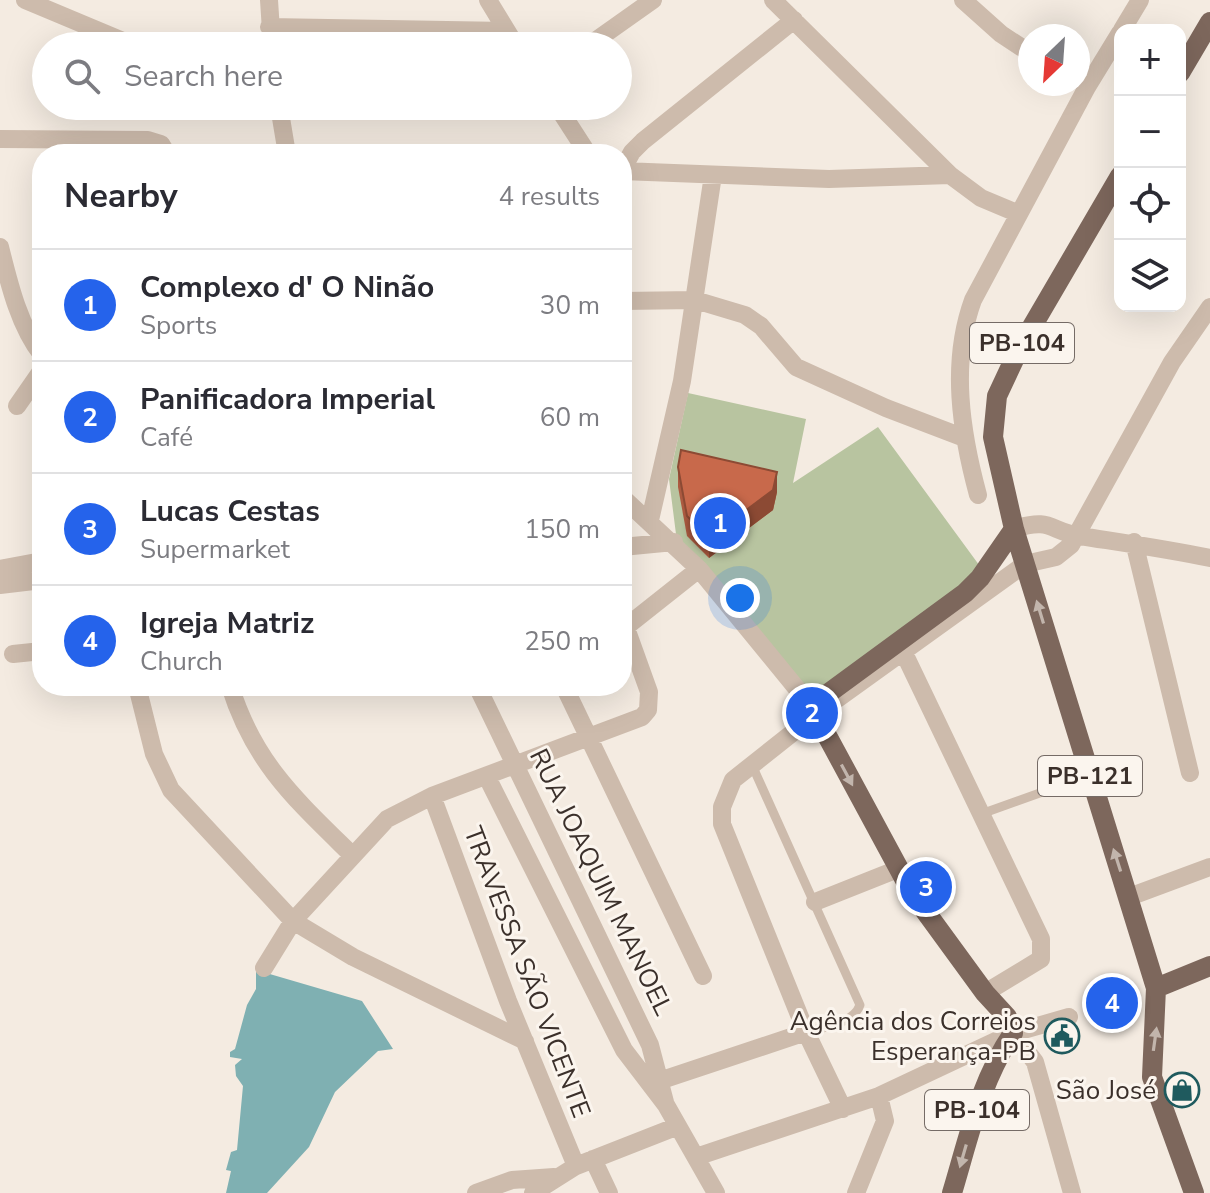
<!DOCTYPE html>
<html lang="en">
<head>
<meta charset="utf-8">
<style>
	:root { --surface:#fff; --page:#f2f2f3; --text:#2b2b33; --muted:#7c7c81; --line:#e1e1e2; --accent:#2563eb }
	body { margin:0; font-family:"Nunito Sans",sans-serif; background:var(--page); color:var(--text) }
	.controls { position:absolute; right:24px; top:24px; display:grid; overflow:hidden; border-radius:16px; box-shadow:0 8px 32px #0002 }
	.controls button { width:72px; height:72px; display:grid; place-items:center; padding:0; border:0; border-bottom:2px solid var(--line); background:var(--surface); color:var(--text); font:40px sans-serif }
	.compass { position:absolute; left:1018px; top:24px; width:72px; height:72px; border-radius:50%; background:var(--surface); box-shadow:0 8px 32px #0002; rotate:205deg }
	.you { position:absolute; left:740px; top:598px; width:28px; height:28px; margin:-20px; border:6px solid #fff; border-radius:50%; background:#1a73e8; box-shadow:0 0 0 12px #1a73e833 }
	.badge { display:grid; place-items:center; width:52px; height:52px; border-radius:50%; background:var(--accent); color:#fff; font-size:26px; font-weight:700 }
	.pin { position:absolute; translate:-50% -50%; border:4px solid #fff; box-shadow:0 2px 8px #0006 }
	.list { margin:0; padding:0; list-style:none }
	h2 { display:flex; justify-content:space-between; align-items:center; height:104px; margin:0; padding:0 32px; font-size:34px }
	h2 small { font-size:26px; font-weight:400; color:var(--muted) }
	.list li { display:grid; grid-template-columns:52px 1fr auto; gap:24px; align-items:center; box-sizing:border-box; height:112px; padding:0 32px; border-top:2px solid var(--line) }
	.list b { display:block; font-size:30px; white-space:nowrap }
	.list p { margin:0; font-size:26px; white-space:nowrap; color:var(--muted) }
	.list em { font-size:26px; font-style:normal; color:var(--muted) }
	.icon { flex:none; width:44px; height:44px; fill:none; stroke:currentColor; stroke-width:2; stroke-linecap:round; stroke-linejoin:round }
	.map { position:relative; flex:none; width:1210px; height:1193px; overflow:hidden }
	.search { position:absolute; background:var(--surface); box-shadow:0 8px 32px #0002; left:32px; top:32px; width:600px; height:88px; display:flex; align-items:center; gap:20px; box-sizing:border-box; padding:0 28px; border-radius:44px; color:var(--muted); font-size:30px }
	.panel { position:absolute; background:var(--surface); box-shadow:0 8px 32px #0002; left:32px; top:144px; width:600px; height:552px; border-radius:32px }
	.map>svg:first-child { display:block }
	.green { fill:#b8c4a0 }
	.water { fill:#7fb0b2 }
	.lines { fill:none; stroke-linecap:round; stroke-linejoin:round }
	.lane { stroke:#cdbbac; stroke-width:9 }
	.street { stroke:#cdbbac; stroke-width:18 }
	.primary { stroke:#7d675c; stroke-width:20 }
	.wall { fill:#ac5a40 }
	.shaded-wall { fill:#8c4a34 }
	.building { fill:#c8694b; stroke:#8c4a34; stroke-width:2 }
	.oneway { fill:#c2b5ac }
	.labels { text-anchor:middle; dominant-baseline:central; stroke-width:6; stroke-linejoin:round; paint-order:stroke }
	.shield { fill:#fbf5ee; stroke:#756b66; stroke-width:2 }
	.shield-label { font-size:24px; font-weight:bold; fill:#3b302b }
	.street-label { font-size:26px; fill:#3b302b; stroke:#fbf5ee }
	.poi-label { font-size:26px; fill:#3b302b; stroke:#fbf5ee; text-anchor:end }
</style>
</head>
<body>
<div class="map">
<svg width="1210" height="1193" viewBox="0 0 1210 1193">
	<rect width="100%" height="100%" fill="#f4ebe1"/>
	<path class="green" d="M688,393L806,419L793,483L878,427L982,569L815,695L794,683L677,542L669,479Z"/>
	<path class="water" d="M256,970L362,1001L393,1049L378,1051L335,1092L309,1147L267,1193H226L231,1171L226,1170L231,1152L237,1150L243,1086L236,1076L235,1065L242,1059L230,1057V1052L235,1049L247,1005L256,989Z"/>
	<g class="lines">
		<path class="lane" d="M752,765L860,1005C853,1024 824,1027 806,1032
			M981,814L1090,775"/>
		<path class="street" d="M25,0L135,46
			M269,0L272,46
			M488,0L516,46
			M773,0L950,175L981,198L1019,214
			M963,0L1001,34L1030,53
			M269,27L506,31
			M1122,30L1140,0
			M588,46L653,0
			M279,106L287,154
			M557,106L588,154
			M0,139L148,140L161,144L167,154
			M622,170L632,152L643,141L794,20
			M622,171L829,179L950,175
			M0,247C9,283 19,326 42,355
			M622,301L695,300L745,315L761,326L796,367L886,408L962,437
			M17,406L42,370
			M978,495C961,432 950,363 973,300L1087,87L1120,33
			M622,497L699,569L811,706
			M650,520L682,381L713,175
			M1014,529C1052,517 1049,531 1080,536C1124,543 1166,549 1210,558
			M1134,542L1190,773
			M622,547L674,542
			M0,569L42,561
			M0,585L42,580
			M622,630L699,569
			M903,651L1041,939V959L985,993
			M13,654L42,651
			M137,686L154,754L171,790L293,921L353,957L525,1041
			M230,686C254,763 296,800 351,854
			M477,686L650,1045L665,1102
			M564,686L703,976
			M487,777L624,1050L666,1105L716,1193
			M432,796L508,1001L576,1166
			M1129,897L1210,867
			M815,902L898,869
			M264,968L293,921L387,819L432,796L642,717L648,710L649,692L626,628
			M1013,1033L1035,1062L1072,1193
			M650,1084L806,1032
			M843,1109L806,1032L722,824V807L733,780L815,715L1025,564L1056,557L1071,545L1172,362L1210,307
			M696,1157L879,1096L1013,1033L1069,1017
			M593,1159L609,1193
			M476,1193L512,1180L554,1177
			M533,1193L576,1166L678,1126
			M856,1193L885,1121L879,1096"/>
		<path class="primary" d="M1180,73L1210,22
			M1120,176L1019,349L997,396L993,437L1014,529L1156,988L1152,1077L1194,1193
			M1156,988L1210,966
			M952,1193C969,1137 980,1082 1013,1033L1007,1017L985,993L912,893L811,706L965,593L980,578L1014,529"/>
	</g>
	<path class="wall" d="M678,467L777,492L773,510L709,558L687,536L678,487Z"/>
	<path class="shaded-wall" d="M777,472V492L773,510L709,558V538Z"/>
	<path class="building" d="M681,450L777,472L773,490L709,538L687,516L678,467Z"/>
	<defs><path id="oneway-solid" d="M-6-.8H1V-3.2L6.5 0L1 3.2V.8H-6Z" transform="scale(2)"/></defs>
	<g class="oneway">
		<use href="#oneway-solid" transform="translate(1040 612) rotate(-107)"/>
		<use href="#oneway-solid" transform="translate(847 775) rotate(62)"/>
		<use href="#oneway-solid" transform="translate(1117 860) rotate(-108)"/>
		<use href="#oneway-solid" transform="translate(1155 1039) rotate(-82)"/>
		<use href="#oneway-solid" transform="translate(963 1156) rotate(106)"/>
	</g>
	<defs>
		<g id="civic-ring" transform="scale(1.8)"><circle r="9.5" fill="#fbf5ee" stroke="#1f5a5e" stroke-width="1.5"/><path d="M-.6-6.5H3V-4.5H.6V-3L4-1V1h2V6H-6V1h2V-1L-.6-3ZM-1.2 2.5V6h2.4V2.5Z" fill="#1f5a5e"/></g>
		<g id="shop-ring" transform="scale(1.8)"><circle r="9.5" fill="#fbf5ee" stroke="#1f5a5e" stroke-width="1.5"/><path d="M-5-2.5h2.3a2.7 3.5 0 0 1 5.4 0H5L5.5 6h-11ZM-1.5-2.5h3a1.5 2.3 0 0 0-3 0Z" fill="#1f5a5e"/></g>
	</defs>
	<g fill-rule="evenodd">
		<use href="#civic-ring" x="1062" y="1036"/>
		<use href="#shop-ring" x="1182" y="1090"/>
	</g>
	<g class="labels">
		<g class="shield">
			<rect x="970" y="323" width="104" height="40" rx="6"/>
			<rect x="1038" y="756" width="104" height="40" rx="6"/>
			<rect x="925" y="1090" width="104" height="40" rx="6"/>
		</g>
		<g class="shield-label">
			<text x="1022" y="343">PB-104</text>
			<text x="1090" y="776">PB-121</text>
			<text x="977" y="1110">PB-104</text>
		</g>
		<g class="street-label">
			<text transform="translate(601 882) rotate(64)">RUA JOAQUIM MANOEL</text>
			<text transform="translate(527 972) rotate(69)">TRAVESSA SÃO VICENTE</text>
		</g>
		<g class="poi-label">
			<text x="1036" y="1021">Agência dos Correios<tspan x="1036" dy="30">Esperança-PB</tspan></text>
			<text x="1156" y="1090">São José</text>
		</g>
	</g>
</svg>
<div class="controls">
<button>+</button>
<button>−</button>
<button><svg class="icon" aria-label="locate" viewBox="0 0 24 24"><circle cx="12" cy="12" r="6"/><path d="M12 2v4M12 18v4M2 12h4M18 12h4"/></svg></button>
<button><svg class="icon" aria-label="layers" viewBox="0 0 24 24"><path d="M12 4l9 5-9 5-9-5zM3 14l9 5 9-5"/></svg></button>
</div>
<svg class="compass" viewBox="-18 -18 36 36"><path d="M0-13l5 13h-10z" fill="#e53935"/><path d="M0 13l5-13h-10z" fill="#7c7c81"/></svg>
<div class="you"></div>
<div class="pin badge" style="left:720px;top:523px">1</div>
<div class="pin badge" style="left:812px;top:713px">2</div>
<div class="pin badge" style="left:926px;top:887px">3</div>
<div class="pin badge" style="left:1112px;top:1003px">4</div>
<div class="search"><svg class="icon" aria-label="search" viewBox="0 0 24 24"><circle cx="10" cy="10" r="6"/><path d="M15 15l6 6"/></svg>Search here</div>
<section class="panel">
<h2>Nearby<small>4 results</small></h2>
<ul class="list">
<li><span class="badge">1</span><div><b>Complexo d' O Ninão</b><p>Sports</p></div><em>30 m</em></li>
<li><span class="badge">2</span><div><b>Panificadora Imperial</b><p>Café</p></div><em>60 m</em></li>
<li><span class="badge">3</span><div><b>Lucas Cestas</b><p>Supermarket</p></div><em>150 m</em></li>
<li><span class="badge">4</span><div><b>Igreja Matriz</b><p>Church</p></div><em>250 m</em></li>
</ul>
</section>
</div>
</body>
</html>
